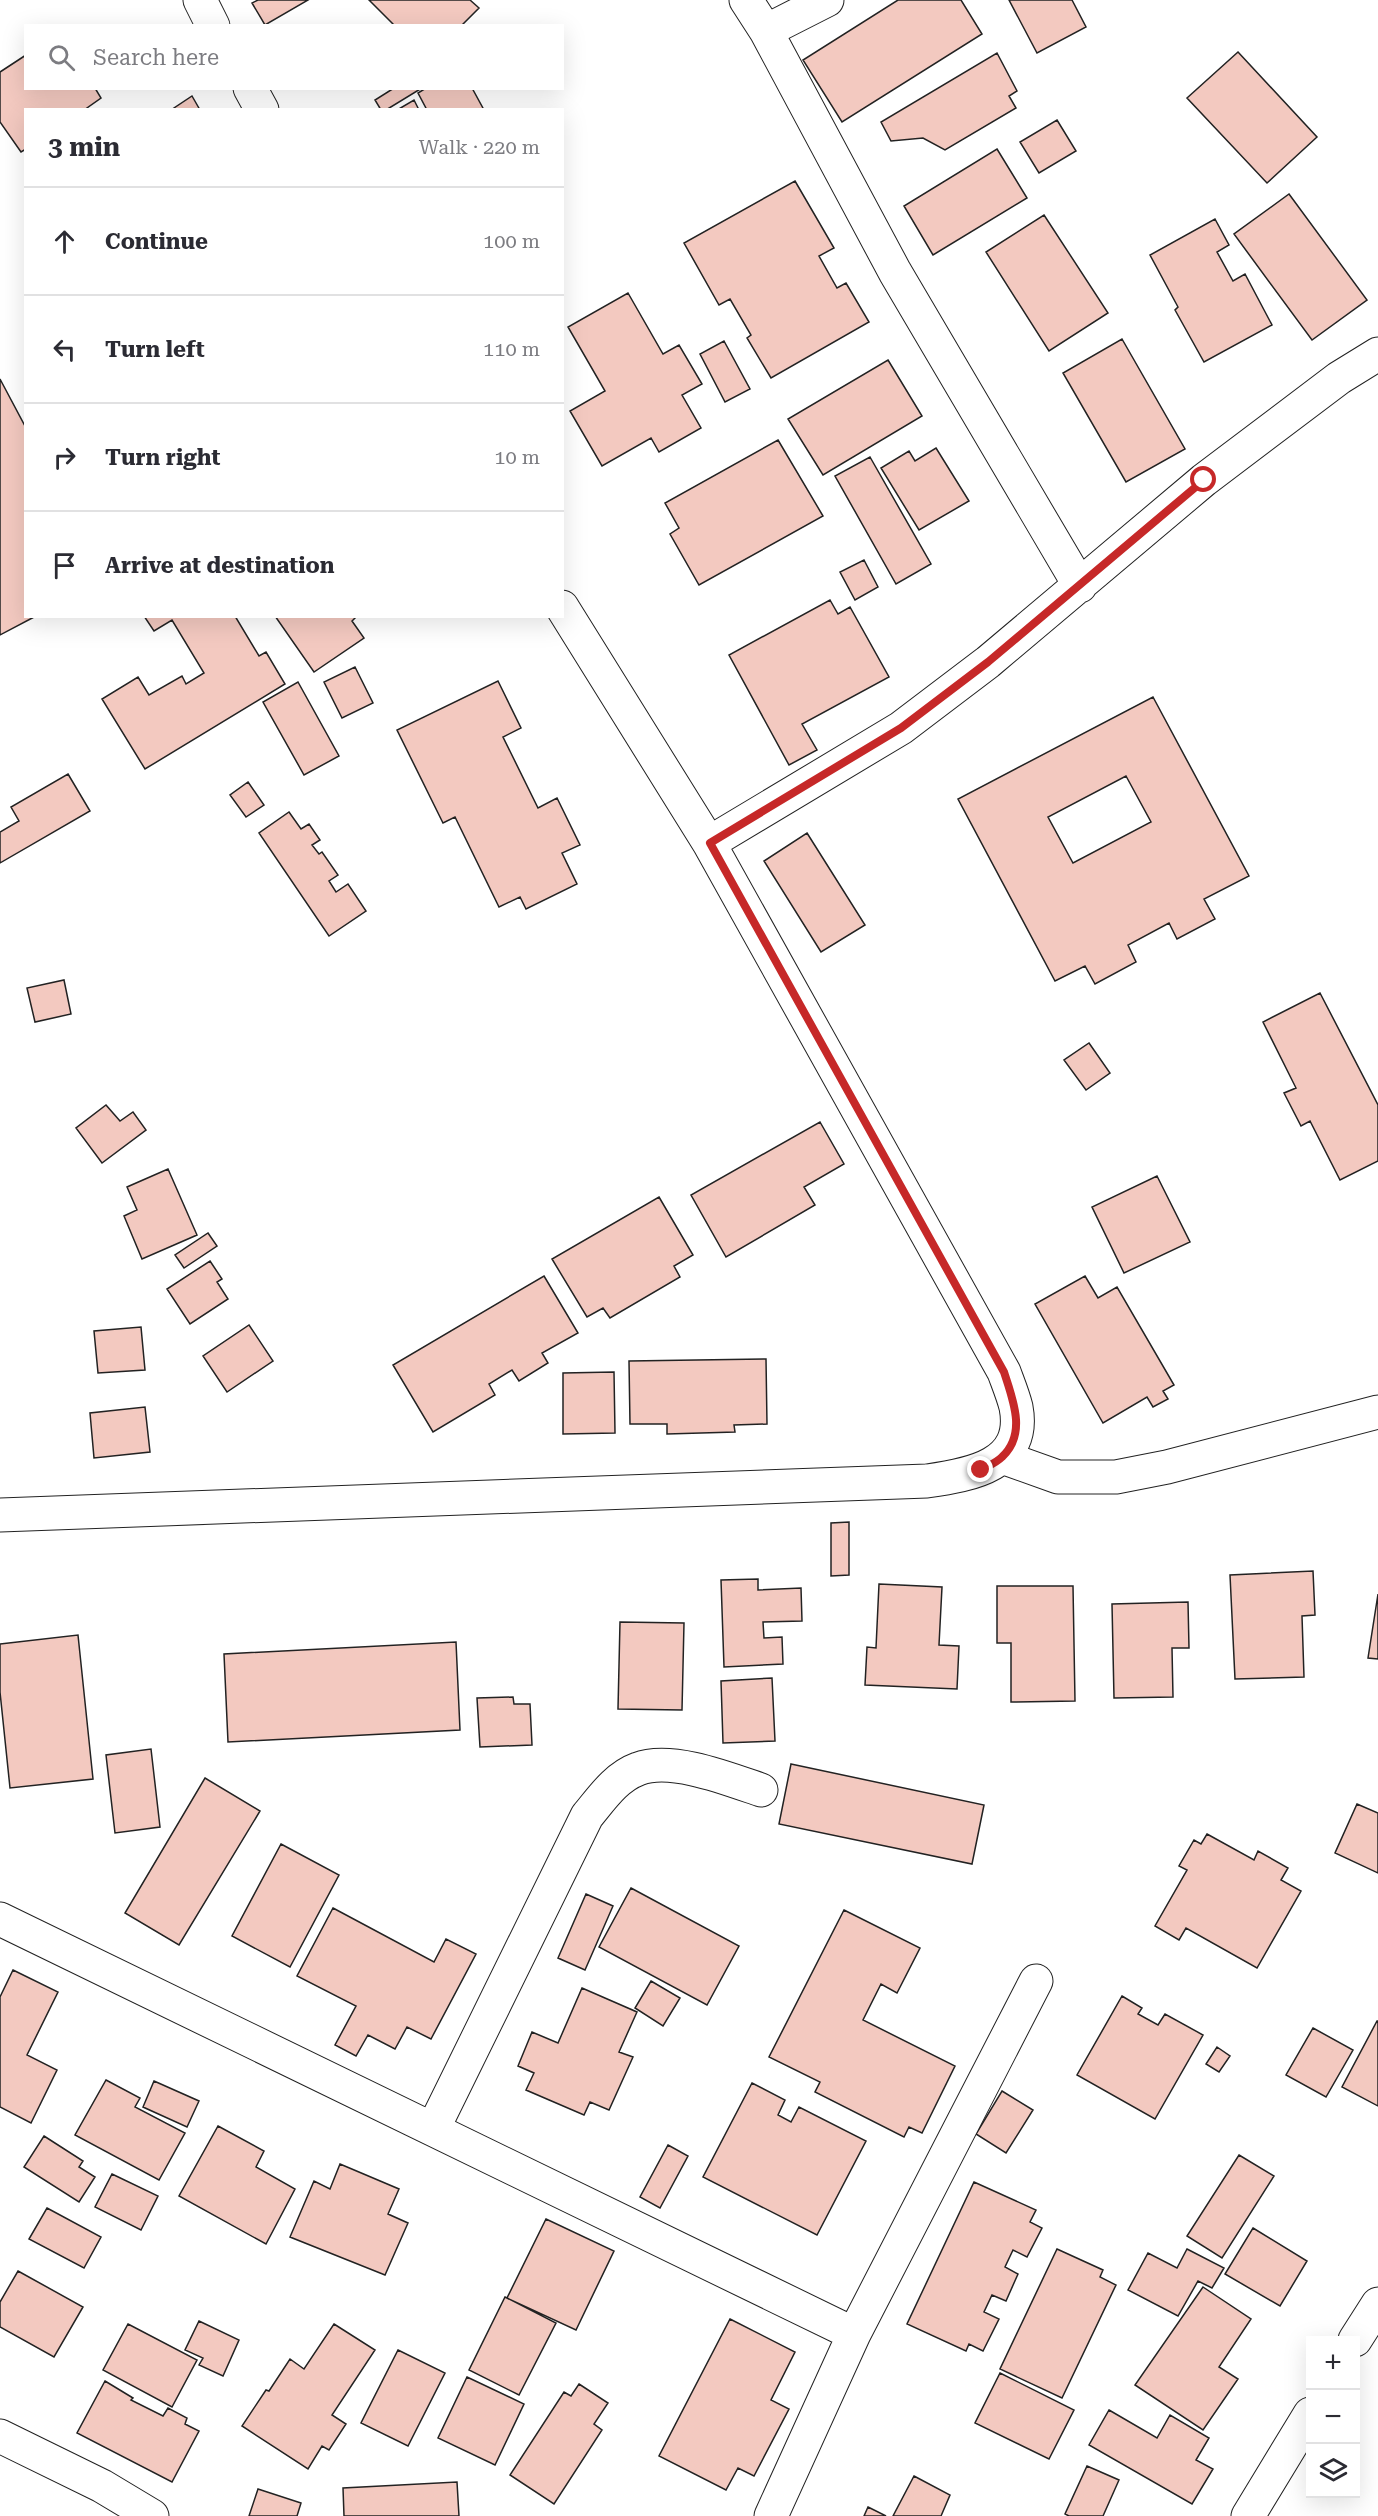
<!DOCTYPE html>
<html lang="en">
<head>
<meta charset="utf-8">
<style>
	:root { --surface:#fff; --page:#f2f2f3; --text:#2b2b33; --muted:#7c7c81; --line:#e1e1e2 }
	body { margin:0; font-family:"Roboto Serif",serif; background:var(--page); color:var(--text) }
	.controls { position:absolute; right:18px; bottom:18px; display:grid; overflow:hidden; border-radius:0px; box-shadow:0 6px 24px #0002 }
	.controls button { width:54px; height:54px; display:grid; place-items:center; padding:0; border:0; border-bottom:2px solid var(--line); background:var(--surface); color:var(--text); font:30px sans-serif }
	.stop { position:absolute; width:18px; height:18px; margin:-14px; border:4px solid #c62828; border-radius:50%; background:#fff }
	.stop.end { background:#c62828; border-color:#fff; box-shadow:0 2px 6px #0008 }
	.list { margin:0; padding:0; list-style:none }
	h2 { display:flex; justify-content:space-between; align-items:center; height:78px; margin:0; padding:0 24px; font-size:26px }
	h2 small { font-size:20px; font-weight:400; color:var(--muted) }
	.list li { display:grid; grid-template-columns:39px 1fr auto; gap:18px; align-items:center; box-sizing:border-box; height:108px; padding:0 24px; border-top:2px solid var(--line) }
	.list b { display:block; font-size:22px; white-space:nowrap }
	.list em { font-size:20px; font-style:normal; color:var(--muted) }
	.icon { flex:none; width:33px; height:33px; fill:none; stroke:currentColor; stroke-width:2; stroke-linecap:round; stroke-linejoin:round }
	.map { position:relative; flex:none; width:1378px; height:2516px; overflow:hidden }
	.search { position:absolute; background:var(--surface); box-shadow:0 6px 24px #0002; left:24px; top:24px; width:540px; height:66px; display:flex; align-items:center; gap:15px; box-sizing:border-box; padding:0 21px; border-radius:0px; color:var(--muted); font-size:22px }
	.panel { position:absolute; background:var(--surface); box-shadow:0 6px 24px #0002; left:24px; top:108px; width:540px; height:510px; border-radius:0px }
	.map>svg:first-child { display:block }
	.building { fill:#f3c9c0; stroke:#222; stroke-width:1.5; fill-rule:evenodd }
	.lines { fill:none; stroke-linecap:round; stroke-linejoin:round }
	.minor-casing { stroke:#222; stroke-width:35 }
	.minor { stroke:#fff; stroke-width:33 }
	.route { stroke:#c62828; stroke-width:8 }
</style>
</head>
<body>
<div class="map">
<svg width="1378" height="2516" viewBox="0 0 1378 2516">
	<rect width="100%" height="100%" fill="#fff"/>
	<path class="building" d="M258,0H308L265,25L252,3Z
		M369,0H470L479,8L461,26H395Z
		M898,0H961L982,34L842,122L803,60Z
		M1009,0H1072L1086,27L1037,53Z
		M1238,52L1317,137L1267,183L1187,98Z
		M997,53L1017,91L1009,96L1016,108L945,150L923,138L891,141L881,122Z
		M26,55V88H95L101,98L84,110H26V149L21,152L0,122V72Z
		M394,88H422L386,110H381L375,100Z
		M426,88H472L484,110H427L418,93Z
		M192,96L200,110H171Z
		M414,100L419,110H397Z
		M1057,120L1076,151L1039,173L1020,142Z
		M997,149L1027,198L933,255L904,206Z
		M795,181L834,248L819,256L837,288L846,283L869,322L771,378L747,338L751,335L730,299L719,305L684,243Z
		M1289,194L1367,300L1312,340L1234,234Z
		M1044,215L1108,313L1049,351L986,252Z
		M1215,219L1229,245L1217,252L1233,281L1245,274L1272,325L1204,362L1175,310L1178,307L1150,255Z
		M628,293L663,354L679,345L702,384L682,395L701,428L659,452L651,438L602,466L570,411L605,391L568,327Z
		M1122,339L1185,449L1126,482L1063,373Z
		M724,341L750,389L725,402L700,354Z
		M888,360L922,416L823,475L788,419Z
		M0,379L26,428V616H36L0,635Z
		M778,440L823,516L699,585L670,534L679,528L665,503Z
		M936,448L969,501L919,530L881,468L909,451L915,461Z
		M870,457L931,564L896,584L835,476Z
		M864,560L878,587L855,600L840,572Z
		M830,600L838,614L850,607L889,677L802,724L817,750L789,765L729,655Z
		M144,616H235L259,656L266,652L285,684L145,769L102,699L138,677L149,695L182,676L186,684L204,673L172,620L154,631Z
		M275,616H357L352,621L364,638L314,672Z
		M355,667L373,703L342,718L324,682Z
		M498,681L521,728L503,737L538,808L557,798L580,845L562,853L577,884L526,909L520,897L499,907L455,817L443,823L397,730Z
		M298,682L339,756L304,775L263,702Z
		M1153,697L1249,876L1204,899L1215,919L1177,939L1169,923L1128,945L1136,962L1095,984L1085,966L1055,981L958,799ZM1126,776L1151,822L1073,863L1048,817Z
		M68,774L90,811L0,863V832L19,821L11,807Z
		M248,782L264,805L246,817L230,795Z
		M289,812L301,829L309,824L320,840L312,845L319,854L322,852L338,875L329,881L336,892L348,884L366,911L329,936L259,833Z
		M807,833L865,925L821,952L764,861Z
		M64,980L71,1014L35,1022L27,988Z
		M1320,993L1378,1105V1161L1340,1180L1310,1121L1301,1126L1284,1093L1296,1088L1263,1022Z
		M1089,1043L1110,1073L1086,1090L1064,1060Z
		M106,1105L120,1121L133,1112L146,1130L102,1163L76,1128Z
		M820,1122L844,1164L804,1187L815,1205L726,1257L691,1195Z
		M168,1169L197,1235L142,1259L124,1216L137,1210L127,1187Z
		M1157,1176L1190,1242L1124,1273L1092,1207Z
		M659,1197L693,1255L674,1266L680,1277L610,1318L603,1308L587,1317L552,1259Z
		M208,1233L217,1246L184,1268L175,1255Z
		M210,1261L222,1279L217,1282L228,1299L190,1324L167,1289Z
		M544,1276L578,1333L542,1353L548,1363L519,1381L512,1370L489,1384L495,1395L433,1432L393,1365Z
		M1085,1276L1098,1298L1117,1287L1174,1385L1163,1391L1168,1399L1153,1407L1147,1397L1103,1423L1035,1304Z
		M249,1325L273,1361L227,1392L203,1356Z
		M141,1327L145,1370L98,1373L94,1331Z
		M766,1359L767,1424L734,1425L735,1432L667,1434V1424H630L629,1361Z
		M614,1372L615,1433L563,1434V1373Z
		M145,1407L150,1452L94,1458L90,1413Z
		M849,1522V1575L831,1576V1523Z
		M1313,1571L1315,1615L1302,1616L1304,1677L1235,1679L1230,1575Z
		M758,1579V1590L801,1588L802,1621L763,1622L764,1638L782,1637L783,1664L724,1667L721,1580Z
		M879,1584L942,1587L939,1645L959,1646L957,1689L865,1685L867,1647L876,1648Z
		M997,1586H1073L1075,1701L1011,1702V1643H997Z
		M1378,1594V1659L1368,1658Z
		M1188,1602L1189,1648H1172L1173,1697L1114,1698L1112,1604Z
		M620,1622L684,1623L682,1710L618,1709Z
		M78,1635L93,1779L10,1788L0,1692V1644Z
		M456,1642L460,1730L228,1742L224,1654Z
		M772,1678L775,1741L723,1743L721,1681Z
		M513,1697L514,1704H530L532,1745L480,1747L477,1698Z
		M151,1749L160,1827L115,1833L106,1755Z
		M791,1764L984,1805L972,1864L779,1824Z
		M205,1778L260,1811L179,1945L125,1913Z
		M1357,1804L1378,1813V1873L1335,1853Z
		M1207,1834L1254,1860L1258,1851L1288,1868L1281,1880L1301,1891L1257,1968L1186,1928L1179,1940L1155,1926L1187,1870L1179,1866L1194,1840L1201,1844Z
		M281,1844L339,1875L290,1967L232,1936Z
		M631,1888L739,1946L707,2005L599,1947Z
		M586,1894L613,1906L585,1970L558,1958Z
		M333,1908L434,1962L446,1939L476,1954L431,2039L407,2027L395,2049L368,2035L356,2056L335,2045L356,2006L297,1976Z
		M844,1910L920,1948L897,1993L881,1984L863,2020L955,2066L922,2133L909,2127L904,2137L815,2092L820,2082L769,2057Z
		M13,1970L58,1992L27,2055L57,2070L31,2123L0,2107V1997Z
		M651,1981L680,1998L663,2026L635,2008Z
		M582,1988L637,2012L619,2052L633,2057L609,2110L590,2102L584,2115L526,2090L534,2073L518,2066L532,2032L558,2043Z
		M1122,1996L1142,2008L1138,2014L1158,2025L1165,2014L1203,2035L1155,2119L1077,2075Z
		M1377,2021H1378V2106L1342,2087Z
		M1313,2028L1353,2050L1326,2097L1286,2075Z
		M1217,2047L1230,2056L1219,2072L1206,2064Z
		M106,2080L140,2098L135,2107L185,2133L159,2180L75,2135Z
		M154,2081L199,2101L187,2127L143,2107Z
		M752,2083L785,2100L778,2115L791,2122L799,2107L866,2141L817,2235L703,2177Z
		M1002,2091L1033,2110L1006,2153L976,2134Z
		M218,2126L264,2151L256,2167L295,2189L266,2244L179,2196Z
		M44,2136L83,2161L79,2167L95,2177L79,2202L24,2167Z
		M668,2145L688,2156L660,2208L640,2197Z
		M1239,2155L1274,2176L1222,2258L1187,2236Z
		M340,2164L399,2189L388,2214L408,2223L385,2275L290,2237L314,2181L330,2189Z
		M112,2174L158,2196L141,2230L95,2207Z
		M974,2182L1036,2210L1030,2222L1042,2228L1027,2257L1013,2250L1005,2267L1018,2274L1006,2301L992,2295L984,2312L999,2319L983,2351L969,2344L966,2351L907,2324Z
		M47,2208L101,2237L84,2268L29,2239Z
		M546,2219L614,2251L576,2330L507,2298Z
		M1253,2228L1307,2261L1280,2306L1225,2274Z
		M1057,2249L1103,2270L1100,2277L1116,2285L1062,2398L1000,2369Z
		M1187,2249L1224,2268L1212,2288L1198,2281L1178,2316L1128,2290L1148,2253L1177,2268Z
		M18,2271L83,2307L54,2357L0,2327V2302Z
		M1203,2287L1251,2319L1219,2367L1238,2379L1203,2430L1135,2385Z
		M505,2297L556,2323L519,2395L469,2370Z
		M730,2319L795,2352L771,2400L789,2409L754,2476L738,2468L726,2490L659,2456Z
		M199,2321L239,2340L223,2376L199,2365L203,2358L185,2350Z
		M128,2324L197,2360L172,2407L103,2370Z
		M334,2324L375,2350L332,2415L346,2424L329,2450L322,2446L308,2469L242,2426L266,2390L269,2391L290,2359L304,2369Z
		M398,2350L445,2373L408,2446L361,2423Z
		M1000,2373L1074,2410L1049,2459L975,2423Z
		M467,2377L524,2404L495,2465L438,2438Z
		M105,2381L133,2398L131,2400L163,2416L168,2408L187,2418L185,2424L199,2431L172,2482L77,2433Z
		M579,2384L608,2403L594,2424L602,2430L554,2504L510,2475L564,2392L571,2396Z
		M1109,2410L1157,2438L1170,2415L1209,2438L1196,2460L1213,2469L1192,2504L1089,2445Z
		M1087,2466L1119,2480L1103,2516H1069L1065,2514Z
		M914,2476L950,2495L941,2516H893Z
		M457,2482L459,2516H344L343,2488Z
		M258,2489L301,2503L297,2516H249Z
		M868,2507L886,2516H864Z"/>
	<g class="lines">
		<g class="minor-casing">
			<path id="minor" d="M200,0L213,26
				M746,0L766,31L895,272L1080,586
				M766,31L827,0
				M250,88L262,110
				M709,843L901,728L988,662L1204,480L1339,378L1378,354
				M1002,1457L1058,1477H1116L1167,1467L1378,1412
				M0,1515L927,1481C971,1475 1027,1465 1016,1407C1013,1395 1008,1383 1004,1372L709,843L562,607
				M0,1919L854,2334
				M433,2129L587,1816C602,1798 616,1777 638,1769C671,1756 729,1779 761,1790
				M1355,2340L1378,2304
				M0,2436L102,2486L152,2516
				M771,2516L854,2334L1036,1981
				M1248,2516L1310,2414"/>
		</g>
		<use href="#minor" class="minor"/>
	</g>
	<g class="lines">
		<path class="route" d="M981,1470C988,1466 996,1463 1002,1457C1027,1434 1013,1400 1004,1372L710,843L901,728L988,662L1204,480"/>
	</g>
</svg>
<div class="controls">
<button>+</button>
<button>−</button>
<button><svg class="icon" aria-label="layers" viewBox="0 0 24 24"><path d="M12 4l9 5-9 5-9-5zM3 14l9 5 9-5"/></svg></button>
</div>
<div class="stop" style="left:1204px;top:480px"></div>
<div class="stop end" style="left:981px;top:1470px"></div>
<div class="search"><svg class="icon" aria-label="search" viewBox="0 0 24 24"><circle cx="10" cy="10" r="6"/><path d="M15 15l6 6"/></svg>Search here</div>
<section class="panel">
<h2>3 min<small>Walk · 220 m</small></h2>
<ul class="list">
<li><svg class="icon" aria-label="ahead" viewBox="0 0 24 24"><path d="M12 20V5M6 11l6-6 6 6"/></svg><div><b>Continue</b></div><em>100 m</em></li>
<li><svg class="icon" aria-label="left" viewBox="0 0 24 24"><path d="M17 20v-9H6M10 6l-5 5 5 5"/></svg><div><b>Turn left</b></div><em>110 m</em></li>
<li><svg class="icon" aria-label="right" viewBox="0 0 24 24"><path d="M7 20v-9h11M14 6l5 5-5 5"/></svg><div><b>Turn right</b></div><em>10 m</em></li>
<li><svg class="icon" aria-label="arrive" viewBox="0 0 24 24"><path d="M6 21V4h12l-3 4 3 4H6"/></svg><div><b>Arrive at destination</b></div></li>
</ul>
</section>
</div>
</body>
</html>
